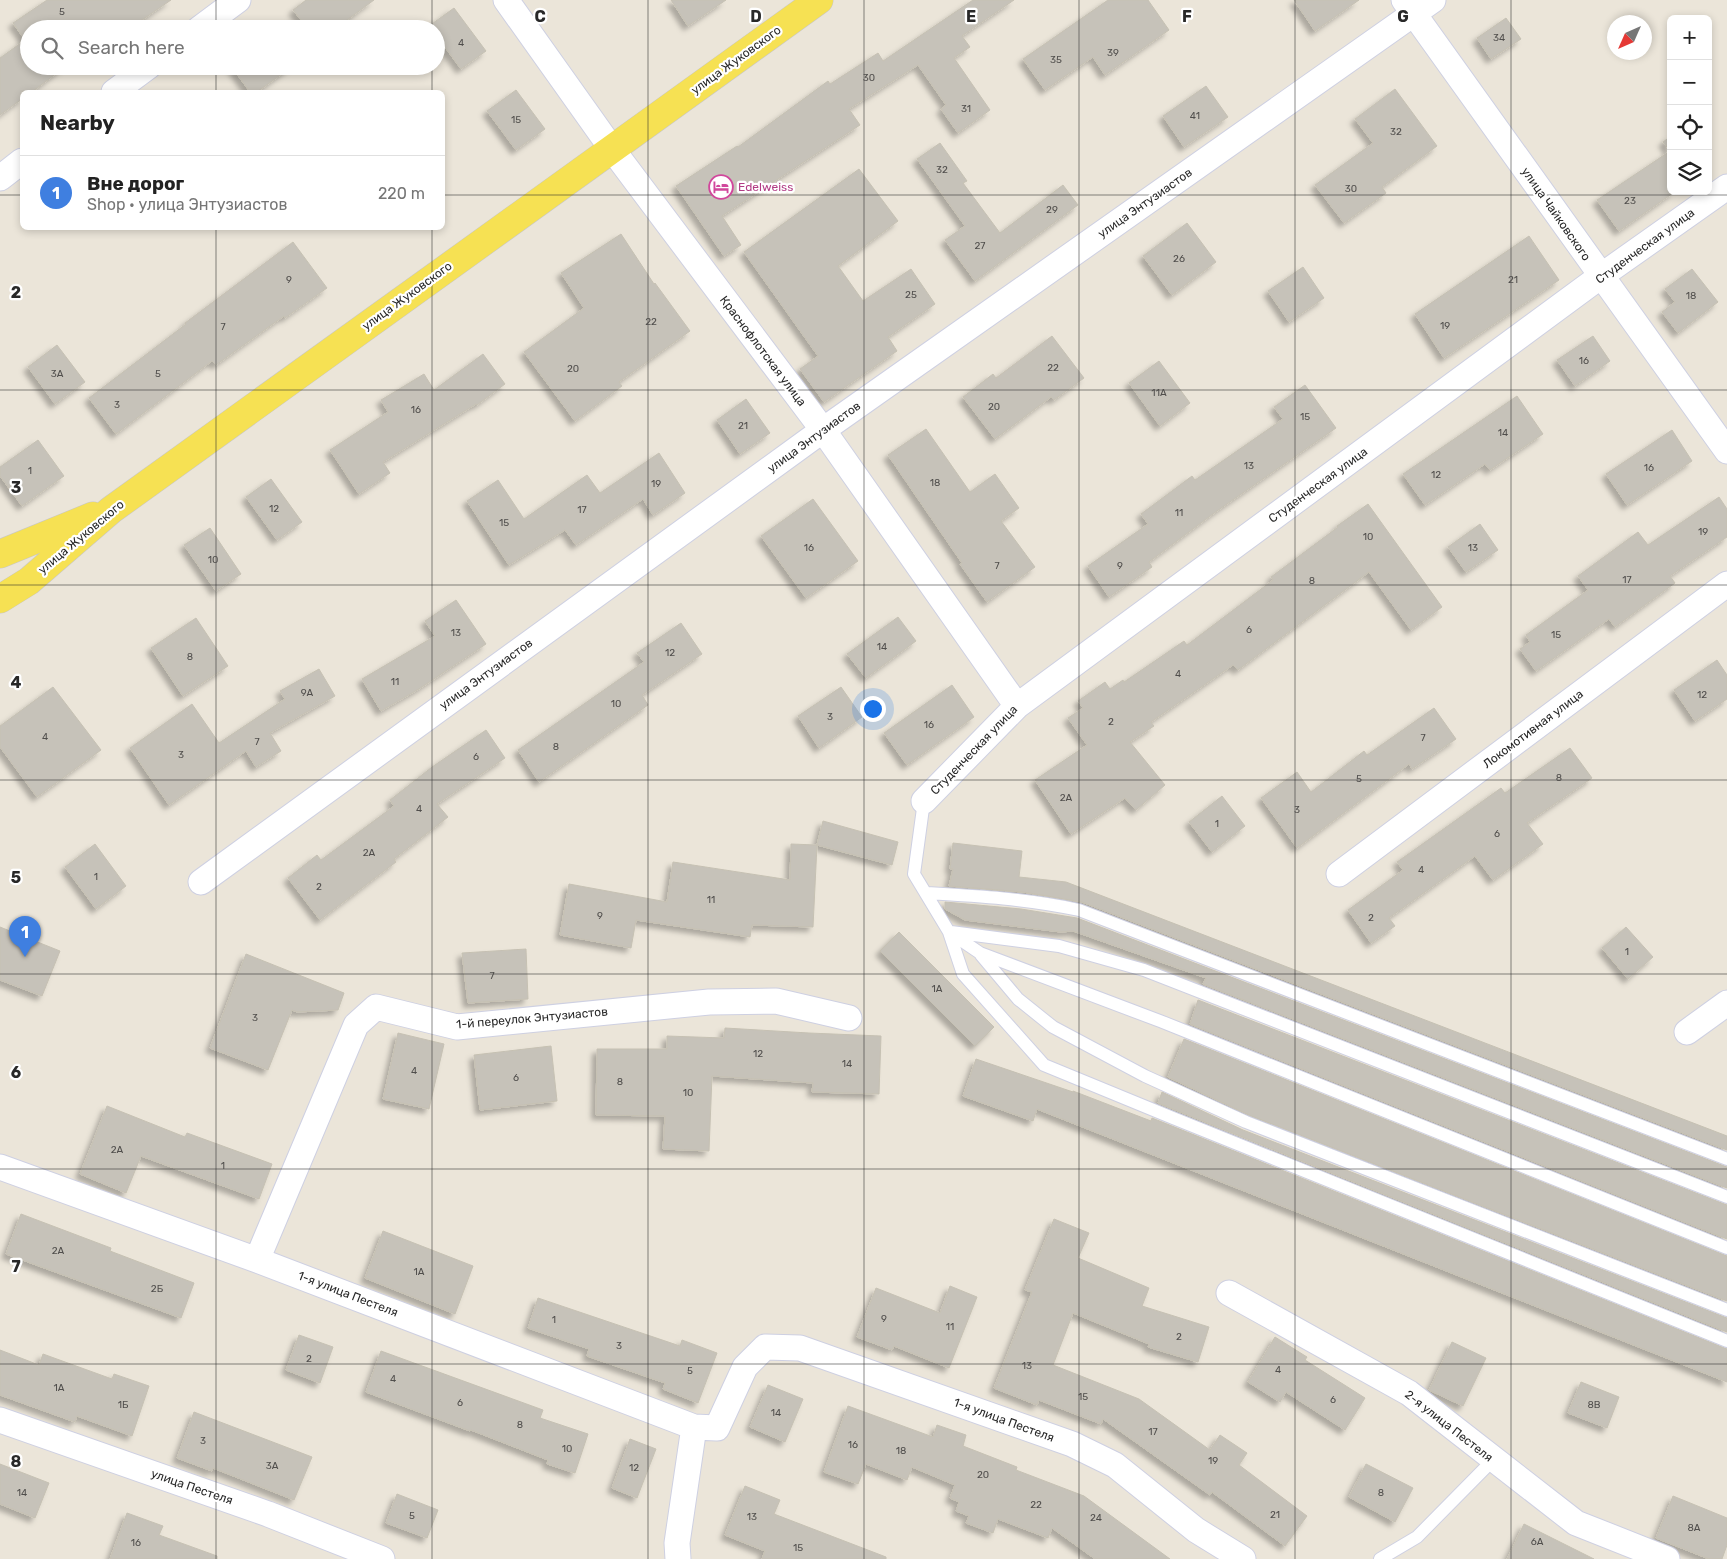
<!DOCTYPE html>
<html lang="en">
<head>
<meta charset="utf-8">
<style>
	:root { --surface:#fff; --page:#f2f2f2; --text:#222; --muted:#767676; --line:#e0e0e0; --accent:#3242ff }
	body { margin:0; font-family:Rubik,sans-serif; background:var(--page); color:var(--text) }
	.controls { position:absolute; right:15px; top:15px; display:grid; overflow:hidden; border-radius:8px; box-shadow:0 2px 8px #0003 }
	.controls button { width:45px; height:45px; display:grid; place-items:center; padding:0; border:0; border-bottom:1px solid var(--line); background:var(--surface); color:var(--text); font:25px sans-serif }
	.compass { position:absolute; left:1607px; top:15px; width:45px; height:45px; border-radius:50%; background:var(--surface); box-shadow:0 2px 8px #0003; rotate:225deg }
	.you { position:absolute; left:872px; top:708px; width:18px; height:18px; margin:-12px; border:4px solid #fff; border-radius:50%; background:#1a73e8; box-shadow:0 0 0 8px #1a73e833 }
	.badge { display:grid; place-items:center; width:32px; height:32px; border-radius:50%; background:var(--accent); color:#fff; font-size:16px; font-weight:700 }
	.pin { position:absolute; translate:-50% -41px; filter:drop-shadow(0 1px 2px #0008) }
	.pin::after { content:''; position:absolute; top:26px; width:18px; height:15px; background:inherit; clip-path:polygon(0 0,100% 0,50% 100%) }
	.list { margin:0; padding:0; list-style:none }
	h2 { display:flex; justify-content:space-between; align-items:center; height:65px; margin:0; padding:0 20px; font-size:21px }
	h2 small { font-size:16px; font-weight:400; color:var(--muted) }
	.list li { display:grid; grid-template-columns:32px 1fr auto; gap:15px; align-items:center; box-sizing:border-box; height:75px; padding:0 20px; border-top:1px solid var(--line) }
	.list b { display:block; font-size:19px; white-space:nowrap }
	.list p { margin:0; font-size:16px; white-space:nowrap; color:var(--muted) }
	.list em { font-size:16px; font-style:normal; color:var(--muted) }
	.icon { flex:none; width:28px; height:28px; fill:none; stroke:currentColor; stroke-width:2; stroke-linecap:round; stroke-linejoin:round }
	.map { position:relative; flex:none; width:1727px; height:1559px; overflow:hidden }
	.search { position:absolute; background:var(--surface); box-shadow:0 2px 8px #0003; left:20px; top:20px; width:425px; height:55px; display:flex; align-items:center; gap:12px; box-sizing:border-box; padding:0 18px; border-radius:28px; color:var(--muted); font-size:19px }
	.panel { position:absolute; background:var(--surface); box-shadow:0 2px 8px #0003; left:20px; top:90px; width:425px; height:140px; border-radius:8px }
	.map>svg:first-child { display:block }
	.building { fill:#c6c2b9; stroke:#c6c1b3; filter:url(#shadow) }
	.lines { fill:none; stroke-linecap:round; stroke-linejoin:round }
	.service-casing { stroke:#ced0e2; stroke-width:14 }
	.minor-casing { stroke:#ced0e2; stroke-width:27 }
	.primary-casing { stroke:#c7c7c7; stroke-width:29 }
	.service { stroke:#fff; stroke-width:12 }
	.minor { stroke:#fff; stroke-width:25 }
	.primary { stroke:#f6e153; stroke-width:28 }
	.grid { fill:none; stroke:#282828; stroke-width:1; stroke-opacity:0.55 }
	.labels { text-anchor:middle; dominant-baseline:central; stroke-width:4.5; stroke-linejoin:round; paint-order:stroke }
	.number-label { font-size:10px; fill:#504e4c }
	.street-label { font-size:12px; fill:#282828; stroke:#fff }
	.hotel-label { font-size:12px; fill:#b23c85; stroke:#fff; text-anchor:start }
	.grid-label { font-size:16px; text-anchor:middle; font-weight:bold; fill:#282828; stroke:#fff; stroke-width:4.5; stroke-linejoin:round; paint-order:stroke }
</style>
</head>
<body>
<div class="map">
<svg width="1727" height="1559" viewBox="0 0 1727 1559">
	<defs>
		<filter id="shadow"><feDropShadow dx="-4.5" dy="4.5" stdDeviation="2.5" flood-color="#0004"/></filter>
	</defs>
	<rect width="100%" height="100%" fill="#ebe5d9"/>
	<path class="building" d="M47,0H171L129,29H29V66H66L32,92H22V99L0,115V58L25,40L13,23Z
		M306,0H374L335,29H308L293,10Z
		M671,0H726L688,26Z
		M973,0H1014L962,36L970,47L954,58L990,110L958,133L941,109L946,105L918,65L849,109L860,125L722,216L741,245L724,256L676,186L737,146L738,147L828,81L830,84L878,53L883,61Z
		M1108,0H1148L1169,30L1105,75L1093,57L1045,90L1023,59Z
		M1294,0H1359L1315,31Z
		M454,8L486,51L461,69L436,35V29H432L429,26Z
		M1506,18L1521,39L1491,59L1477,38Z
		M231,66H293L257,92H250Z
		M1206,86L1228,117L1184,147L1163,116Z
		M1395,89L1437,146L1382,187L1386,193L1344,223L1315,185L1373,143L1355,119Z
		M516,90L545,129L516,150L487,111Z
		M1671,136V191H1676L1619,231L1597,200L1670,151L1663,142Z
		M940,143L967,181L963,183L1000,233L1063,185L1078,205L975,281L945,240L965,226L917,159Z
		M859,169L898,221L838,266L863,301L911,269L935,304L888,337L897,351L824,402L800,369L818,356L744,252Z
		M1187,223L1216,262L1172,295L1143,256Z
		M621,234L654,284L655,283L690,331L619,382L622,386L575,421L524,352L584,308L561,273Z
		M1529,236L1559,280L1444,358L1415,314Z
		M293,242L327,288L285,318L284,316L216,365L212,361L116,434L89,398L186,324L185,323Z
		M1303,267L1324,298L1289,322L1268,291Z
		M1692,269L1718,302L1678,333L1662,312L1675,302L1665,289Z
		M1052,336L1084,378L1054,400L1051,397L995,439L963,397L993,374L996,378Z
		M1593,336L1610,361L1575,386L1557,360Z
		M57,345L85,382L55,404L28,367Z
		M483,354L505,384L477,405L476,404L383,462L390,473L359,494L330,450L388,412L381,400L424,374L434,390Z
		M1159,361L1190,403L1160,426L1129,383Z
		M1305,385L1336,428L1217,511L1149,562L1152,567L1109,597L1088,566L1148,524L1141,514L1192,476L1195,480L1283,419L1274,407Z
		M1517,396L1543,434L1490,470L1485,464L1425,505L1403,474Z
		M746,399L770,433L740,454L717,420Z
		M926,429L970,492L995,474L1019,508L1001,521L1035,567L987,602L960,564L962,563L888,455Z
		M1672,430L1692,461L1627,505L1606,474Z
		M38,440L64,476L22,506L0,476V467Z
		M659,453L685,493L653,515L643,499L576,545L565,530L509,565L467,501L498,480L524,519L587,475L600,493Z
		M271,479L302,522L277,540L246,497Z
		M1719,497L1727,509V537L1670,576L1675,583L1615,627L1609,619L1536,671L1520,649L1530,642L1526,635L1588,590L1578,576L1638,532L1648,545Z
		M813,499L858,561L806,598L761,536Z
		M1368,504L1442,607L1411,630L1369,572L1238,670L1233,665L1151,722L1154,726L1130,742L1165,785L1136,810L1125,798L1071,834L1035,780L1087,745L1068,718L1083,708L1078,701L1105,682L1110,689L1123,680L1124,682L1184,641L1187,645L1273,580L1271,577L1338,527L1337,526Z
		M1480,524L1498,550L1466,572L1448,547Z
		M210,528L241,574L216,591L184,545Z
		M456,600L486,644L419,689L381,711L362,679L435,636L425,621Z
		M898,617L916,641L866,678L847,654Z
		M196,618L228,666L183,696L151,648Z
		M681,623L702,654L642,695L648,705L539,782L518,750L644,662L637,653Z
		M1717,660L1727,675V699L1695,721L1674,690Z
		M319,669L335,696L270,733L281,751L256,767L246,751L169,805L130,748L192,704L219,743L285,699L280,691Z
		M952,685L974,717L907,765L884,733Z
		M53,687L101,750L37,797L0,747V726Z
		M841,687L862,717L819,748L798,716Z
		M1434,708L1456,739L1412,769L1409,764L1297,848L1261,798L1297,772L1311,792L1364,751L1367,755Z
		M486,730L505,758L437,804L448,817L394,859L396,862L320,920L288,878L317,855L321,860L394,806L390,800L432,767Z
		M1570,748L1592,778L1527,823L1543,844L1493,880L1475,856L1389,918L1395,926L1371,943L1348,910L1403,870L1397,862L1421,845L1501,788L1505,793Z
		M1222,796L1245,826L1212,852L1189,822Z
		M823,821L898,842L892,865L817,845Z
		M953,843L1022,851L1019,877L1066,882L1727,1136V1150L1082,902L1023,892L949,886L953,869H950Z
		M95,844L126,886L96,909L65,867Z
		M791,844L817,845L813,927L752,925L750,937L636,920L631,948L560,935L569,884L667,902L673,862L790,880Z
		M945,902L1021,909L1077,918L1727,1167V1188L1203,984L1206,978L1073,931L1061,932L965,920L945,909Z
		M0,927L60,951L42,996L0,980Z
		M1626,927L1653,957L1628,979L1602,948Z
		M899,932L994,1027L975,1046L880,951Z
		M526,949L528,999L468,1003L462,953Z
		M246,954L344,993L338,1010L297,1012L292,1010L268,1070L210,1048Z
		M1198,1000L1727,1205V1239L1190,1024Z
		M725,1028L809,1033L881,1036L879,1094L812,1092L813,1083L712,1076L709,1151L663,1149L665,1116L596,1115L597,1049H667V1036L724,1038Z
		M398,1033L444,1044L429,1109L383,1099Z
		M1184,1039L1727,1256V1301L1249,1115L1168,1077Z
		M551,1046L557,1101L480,1110L474,1055Z
		M976,1059L1073,1092V1091L1151,1121L1152,1118L1727,1349V1382L1037,1109L1033,1121L963,1096Z
		M1162,1092L1243,1130L1727,1318V1332L1158,1103Z
		M107,1106L185,1137L187,1133L272,1164L259,1199L141,1156L126,1193L80,1174Z
		M21,1214L111,1248L110,1251L194,1283L181,1318L6,1254Z
		M1054,1219L1089,1233L1078,1258L1149,1288L1142,1306L1209,1327L1198,1362L1148,1347L1149,1344L1073,1313L1053,1365L1139,1399L1210,1450L1220,1435L1247,1453L1239,1465L1307,1516L1285,1546L1212,1492L1210,1495L1103,1419L1101,1424L1039,1400L1037,1405L994,1388L1032,1292L1025,1290Z
		M383,1231L473,1266L455,1314L365,1278Z
		M950,1286L977,1297L949,1368L894,1346L892,1350L857,1337L876,1288L940,1313Z
		M538,1298L680,1346L682,1340L717,1353L698,1403L663,1389L665,1383L587,1356L589,1349L528,1328Z
		M299,1335L333,1347L320,1383L286,1370Z
		M1275,1337L1307,1357L1305,1360L1365,1398L1345,1430L1286,1392L1280,1402L1248,1382Z
		M1452,1342L1486,1358L1463,1406L1429,1390Z
		M0,1350L39,1365L43,1354L112,1379L114,1374L149,1386L132,1436L77,1416L75,1422L0,1395Z
		M381,1351L543,1410L540,1418L588,1434L575,1473L547,1464L548,1460L471,1430L470,1431L366,1392Z
		M1581,1382L1619,1397L1607,1428L1568,1413Z
		M768,1385L803,1399L785,1442L750,1427Z
		M848,1406L933,1437L937,1425L966,1435L963,1446L1017,1467L1016,1470L1084,1496L1170,1559H1095L1052,1528L1048,1538L998,1519L993,1533L966,1523L969,1516L956,1511L959,1502L950,1498L955,1485L912,1467L907,1480L866,1464L858,1484L824,1472Z
		M194,1412L312,1457L294,1500L213,1468L212,1471L177,1458Z
		M630,1439L656,1449L637,1498L612,1488Z
		M0,1464L49,1483L35,1518L0,1504Z
		M1366,1464L1413,1488L1395,1522L1349,1497Z
		M745,1486L780,1500L774,1514L886,1557V1559H762L765,1551L725,1535Z
		M397,1494L438,1510L427,1538L386,1523Z
		M1673,1496L1727,1518V1545L1722,1559H1709L1656,1538Z
		M127,1513L163,1526L159,1535L217,1556V1559H110Z
		M1524,1524L1594,1559H1507Z"/>
	<g class="lines">
		<g class="service-casing">
			<path id="service" d="M924,801L914,874L949,932L963,974L1044,1065L1173,1118L1727,1341
				M926,893C977,896 1029,899 1079,910L1727,1159
				M949,932L980,953L1160,1021L1727,1248
				M951,932L1059,946L1144,970L1727,1197
				M981,955L1018,999L1053,1027L1145,1076L1246,1122L1727,1310
				M1380,1559L1417,1537L1493,1460"/>
		</g>
		<g class="minor-casing">
			<path id="minor" d="M506,0L612,149L823,430L1017,706
				M1404,0L1727,451
				M199,29L238,0
				M114,92L149,66
				M0,178L22,161
				M924,801L1017,706L1601,276L1727,187
				M1339,874L1727,584
				M201,882L823,430L1433,0
				M1687,1032L1727,1003
				M0,1167L257,1260L694,1427
				M257,1260L356,1025L376,1007L457,1027L709,1002L776,1001L849,1018
				M1229,1293L1409,1393L1576,1523L1667,1559
				M0,1420L268,1514L382,1559
				M678,1559L677,1543L694,1427L717,1428L745,1367L765,1347L800,1348L1072,1444L1115,1465L1196,1530L1243,1559"/>
		</g>
		<g class="primary-casing">
			<path id="primary" d="M0,554L93,516
				M0,599L29,581L111,510L819,0"/>
		</g>
		<use href="#service" class="service"/>
		<use href="#minor" class="minor"/>
		<use href="#primary" class="primary"/>
	</g>
	<path class="grid" d="M216,0V29M432,0V29M648,0V1559M864,0V1559M1079,0V1559M1295,0V1559M1511,0V1559M216,66V92M432,66V92M0,195H22M442,195H1727M216,228V1559M432,228V1559M0,390H1727M0,585H1727M0,780H1727M0,974H1727M0,1169H1727M0,1364H1727"/>
	<defs>
		<g id="hotel-ring" transform="scale(1.25)"><circle r="9.5" fill="#fff" stroke="#d1479c" stroke-width="1.5"/><path d="M-6-4.5h1.5V1H6V5H4.5V3h-9V5H-6ZM-4 0a1.8 1.8 0 1 1 3.6 0ZM.5 0V-2.5h3Q6-2.5 6 0Z" fill="#d1479c"/></g>
	</defs>
	<g fill-rule="evenodd">
		<use href="#hotel-ring" x="721" y="187"/>
	</g>
	<g class="labels">
		<g class="number-label">
			<text x="62" y="12">5</text>
			<text x="1499" y="38">34</text>
			<text x="461" y="43">4</text>
			<text x="1113" y="53">39</text>
			<text x="1056" y="60">35</text>
			<text x="869" y="78">30</text>
			<text x="966" y="109">31</text>
			<text x="1195" y="116">41</text>
			<text x="516" y="120">15</text>
			<text x="1396" y="132">32</text>
			<text x="942" y="170">32</text>
			<text x="1351" y="189">30</text>
			<text x="1630" y="201">23</text>
			<text x="1052" y="210">29</text>
			<text x="980" y="246">27</text>
			<text x="1179" y="259">26</text>
			<text x="289" y="280">9</text>
			<text x="1513" y="280">21</text>
			<text x="911" y="295">25</text>
			<text x="1691" y="296">18</text>
			<text x="651" y="322">22</text>
			<text x="1445" y="326">19</text>
			<text x="223" y="327">7</text>
			<text x="1584" y="361">16</text>
			<text x="1053" y="368">22</text>
			<text x="573" y="369">20</text>
			<text x="57" y="374">3А</text>
			<text x="158" y="374">5</text>
			<text x="1159" y="393">11А</text>
			<text x="117" y="405">3</text>
			<text x="994" y="407">20</text>
			<text x="416" y="410">16</text>
			<text x="1305" y="417">15</text>
			<text x="743" y="426">21</text>
			<text x="1503" y="433">14</text>
			<text x="1249" y="466">13</text>
			<text x="1649" y="468">16</text>
			<text x="30" y="471">1</text>
			<text x="1436" y="475">12</text>
			<text x="935" y="483">18</text>
			<text x="656" y="484">19</text>
			<text x="274" y="509">12</text>
			<text x="582" y="510">17</text>
			<text x="1179" y="513">11</text>
			<text x="504" y="523">15</text>
			<text x="1703" y="532">19</text>
			<text x="1368" y="537">10</text>
			<text x="809" y="548">16</text>
			<text x="1473" y="548">13</text>
			<text x="213" y="560">10</text>
			<text x="997" y="566">7</text>
			<text x="1120" y="566">9</text>
			<text x="1627" y="580">17</text>
			<text x="1312" y="581">8</text>
			<text x="1249" y="630">6</text>
			<text x="456" y="633">13</text>
			<text x="1556" y="635">15</text>
			<text x="882" y="647">14</text>
			<text x="670" y="653">12</text>
			<text x="190" y="657">8</text>
			<text x="1178" y="674">4</text>
			<text x="395" y="682">11</text>
			<text x="307" y="693">9А</text>
			<text x="1702" y="695">12</text>
			<text x="616" y="704">10</text>
			<text x="830" y="717">3</text>
			<text x="1111" y="722">2</text>
			<text x="929" y="725">16</text>
			<text x="45" y="737">4</text>
			<text x="1423" y="738">7</text>
			<text x="257" y="742">7</text>
			<text x="556" y="747">8</text>
			<text x="181" y="755">3</text>
			<text x="476" y="757">6</text>
			<text x="1559" y="778">8</text>
			<text x="1359" y="779">5</text>
			<text x="1066" y="798">2А</text>
			<text x="419" y="809">4</text>
			<text x="1297" y="810">3</text>
			<text x="1217" y="824">1</text>
			<text x="1497" y="834">6</text>
			<text x="369" y="853">2А</text>
			<text x="1421" y="870">4</text>
			<text x="96" y="877">1</text>
			<text x="319" y="887">2</text>
			<text x="711" y="900">11</text>
			<text x="600" y="916">9</text>
			<text x="1371" y="918">2</text>
			<text x="1627" y="952">1</text>
			<text x="492" y="976">7</text>
			<text x="937" y="989">1А</text>
			<text x="255" y="1018">3</text>
			<text x="758" y="1054">12</text>
			<text x="847" y="1064">14</text>
			<text x="414" y="1071">4</text>
			<text x="516" y="1078">6</text>
			<text x="620" y="1082">8</text>
			<text x="688" y="1093">10</text>
			<text x="117" y="1150">2А</text>
			<text x="223" y="1166">1</text>
			<text x="58" y="1251">2А</text>
			<text x="419" y="1272">1А</text>
			<text x="157" y="1289">2Б</text>
			<text x="884" y="1319">9</text>
			<text x="554" y="1320">1</text>
			<text x="950" y="1327">11</text>
			<text x="1179" y="1337">2</text>
			<text x="619" y="1346">3</text>
			<text x="309" y="1359">2</text>
			<text x="1027" y="1366">13</text>
			<text x="1278" y="1370">4</text>
			<text x="690" y="1371">5</text>
			<text x="393" y="1379">4</text>
			<text x="59" y="1388">1А</text>
			<text x="1083" y="1397">15</text>
			<text x="1333" y="1400">6</text>
			<text x="460" y="1403">6</text>
			<text x="123" y="1405">1Б</text>
			<text x="1594" y="1405">8В</text>
			<text x="776" y="1413">14</text>
			<text x="520" y="1425">8</text>
			<text x="1153" y="1432">17</text>
			<text x="203" y="1441">3</text>
			<text x="853" y="1445">16</text>
			<text x="567" y="1449">10</text>
			<text x="901" y="1451">18</text>
			<text x="1213" y="1461">19</text>
			<text x="272" y="1466">3А</text>
			<text x="634" y="1468">12</text>
			<text x="983" y="1475">20</text>
			<text x="22" y="1493">14</text>
			<text x="1381" y="1493">8</text>
			<text x="1036" y="1505">22</text>
			<text x="1275" y="1515">21</text>
			<text x="412" y="1516">5</text>
			<text x="752" y="1517">13</text>
			<text x="1096" y="1518">24</text>
			<text x="1694" y="1528">8А</text>
			<text x="1537" y="1542">6А</text>
			<text x="136" y="1543">16</text>
			<text x="798" y="1548">15</text>
		</g>
		<g class="street-label">
			<text transform="translate(736 60) rotate(-36)">улица Жуковского</text>
			<text transform="translate(1145 203) rotate(-35)">улица Энтузиастов</text>
			<text transform="translate(1556 214) rotate(55)">улица Чайковского</text>
			<text transform="translate(1645 246) rotate(-36)">Студенческая улица</text>
			<text transform="translate(407 296) rotate(-36)">улица Жуковского</text>
			<text transform="translate(763 351) rotate(53)">Краснофлотская улица</text>
			<text transform="translate(814 437) rotate(-36)">улица Энтузиастов</text>
			<text transform="translate(1318 485) rotate(-36)">Студенческая улица</text>
			<text transform="translate(81 537) rotate(-40)">улица Жуковского</text>
			<text transform="translate(486 674) rotate(-36)">улица Энтузиастов</text>
			<text transform="translate(1533 729) rotate(-37)">Локомотивная улица</text>
			<text transform="translate(974 750) rotate(-46)">Студенческая улица</text>
			<text transform="translate(532 1018) rotate(-5)">1-й переулок Энтузиастов</text>
			<text transform="translate(348 1294) rotate(21)">1-я улица Пестеля</text>
			<text transform="translate(1004 1420) rotate(20)">1-я улица Пестеля</text>
			<text transform="translate(1449 1426) rotate(38)">2-я улица Пестеля</text>
			<text transform="translate(192 1487) rotate(19)">улица Пестеля</text>
		</g>
		<g class="hotel-label">
			<text x="738" y="187">Edelweiss</text>
		</g>
	</g>
	<g class="grid-label">
		<text x="540" y="22">C</text>
		<text x="756" y="22">D</text>
		<text x="971" y="22">E</text>
		<text x="1187" y="22">F</text>
		<text x="1403" y="22">G</text>
		<text x="16" y="298">2</text>
		<text x="16" y="493">3</text>
		<text x="16" y="688">4</text>
		<text x="16" y="883">5</text>
		<text x="16" y="1078">6</text>
		<text x="16" y="1272">7</text>
		<text x="16" y="1467">8</text>
	</g>
</svg>
<div class="controls">
<button>+</button>
<button>−</button>
<button><svg class="icon" aria-label="locate" viewBox="0 0 24 24"><circle cx="12" cy="12" r="6"/><path d="M12 2v4M12 18v4M2 12h4M18 12h4"/></svg></button>
<button><svg class="icon" aria-label="layers" viewBox="0 0 24 24"><path d="M12 4l9 5-9 5-9-5zM3 14l9 5 9-5"/></svg></button>
</div>
<svg class="compass" viewBox="-18 -18 36 36"><path d="M0-13l5 13h-10z" fill="#e53935"/><path d="M0 13l5-13h-10z" fill="#767676"/></svg>
<div class="you"></div>
<div class="pin badge" style="left:25px;top:957px;background:#3f7fe0">1</div>
<div class="search"><svg class="icon" aria-label="search" viewBox="0 0 24 24"><circle cx="10" cy="10" r="6"/><path d="M15 15l6 6"/></svg>Search here</div>
<section class="panel">
<h2>Nearby<small></small></h2>
<ul class="list">
<li><span class="badge" style="background:#3f7fe0">1</span><div><b>Вне дорог</b><p>Shop · улица Энтузиастов</p></div><em>220 m</em></li>
</ul>
</section>
</div>
</body>
</html>
